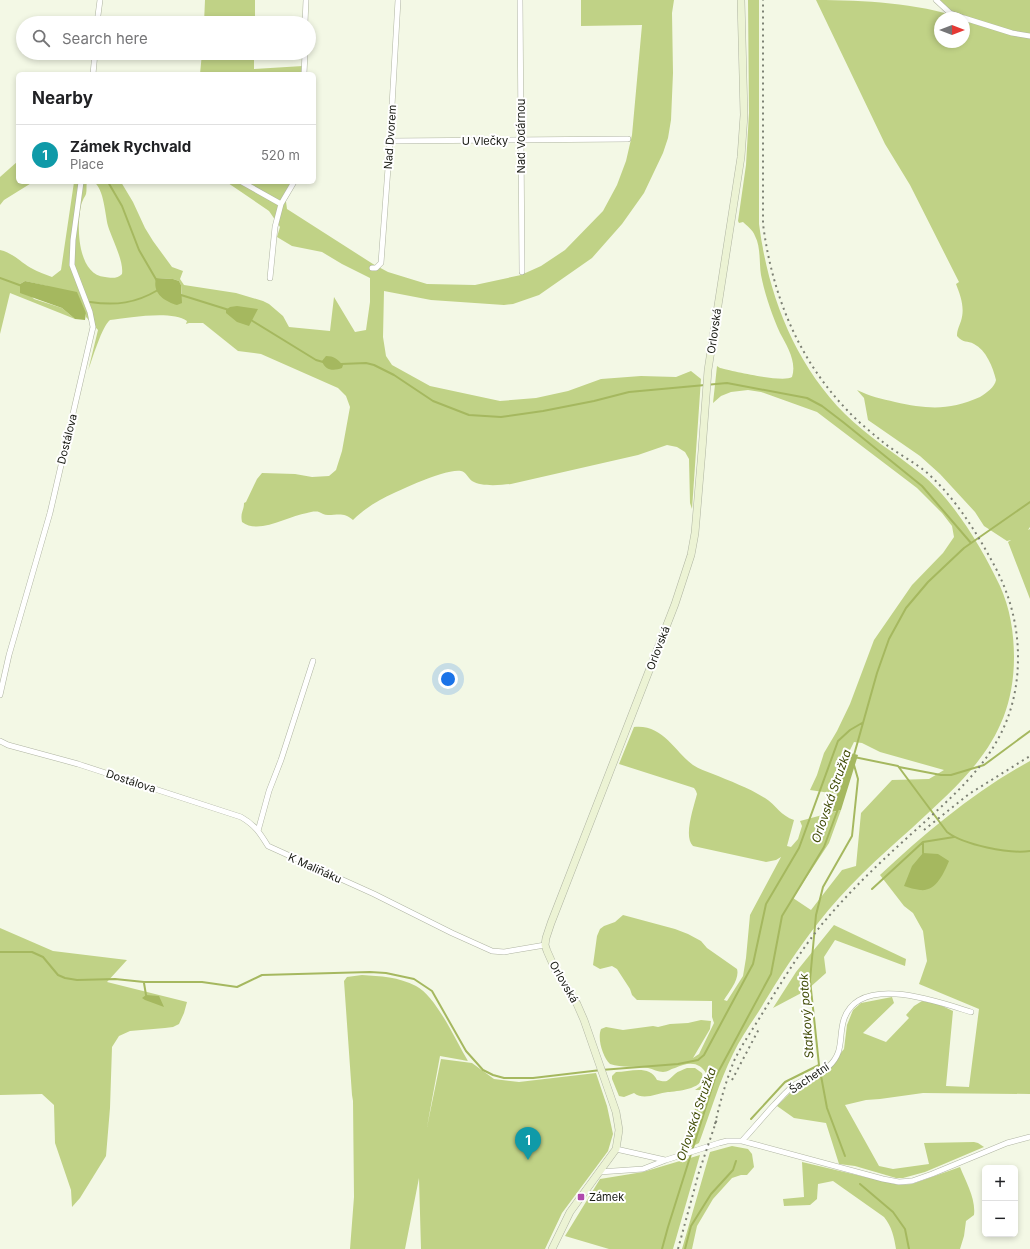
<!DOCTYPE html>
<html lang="en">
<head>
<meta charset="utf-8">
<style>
	:root { --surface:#fff; --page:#f2f2f2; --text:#202124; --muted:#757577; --line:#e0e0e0; --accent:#b049ac }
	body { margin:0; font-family:Inter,sans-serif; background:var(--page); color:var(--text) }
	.controls { position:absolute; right:12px; bottom:12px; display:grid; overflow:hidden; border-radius:6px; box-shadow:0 2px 6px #0003 }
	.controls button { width:36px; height:36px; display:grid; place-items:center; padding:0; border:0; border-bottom:1px solid var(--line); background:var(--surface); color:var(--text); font:20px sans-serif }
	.compass { position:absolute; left:934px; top:12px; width:36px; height:36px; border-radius:50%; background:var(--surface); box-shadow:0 2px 6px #0003; rotate:90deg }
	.you { position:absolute; left:448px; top:679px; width:14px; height:14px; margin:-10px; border:3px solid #fff; border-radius:50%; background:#1a73e8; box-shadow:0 0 0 6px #1a73e833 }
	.badge { display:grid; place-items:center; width:26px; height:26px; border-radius:50%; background:var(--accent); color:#fff; font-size:13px; font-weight:700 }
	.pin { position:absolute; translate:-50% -33px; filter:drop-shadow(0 1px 2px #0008) }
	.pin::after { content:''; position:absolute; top:21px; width:14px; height:12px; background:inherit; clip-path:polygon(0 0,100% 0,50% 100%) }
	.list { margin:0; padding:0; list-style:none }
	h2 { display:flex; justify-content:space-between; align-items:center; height:52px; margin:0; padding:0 16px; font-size:17px }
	h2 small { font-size:13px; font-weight:400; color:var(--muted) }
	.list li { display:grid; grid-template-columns:26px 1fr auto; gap:12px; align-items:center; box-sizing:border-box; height:60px; padding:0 16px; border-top:1px solid var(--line) }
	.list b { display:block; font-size:15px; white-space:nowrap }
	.list p { margin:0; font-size:13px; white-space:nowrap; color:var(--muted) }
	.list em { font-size:13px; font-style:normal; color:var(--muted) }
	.icon { flex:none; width:22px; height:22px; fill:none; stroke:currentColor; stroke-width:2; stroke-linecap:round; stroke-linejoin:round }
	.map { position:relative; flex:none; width:1030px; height:1249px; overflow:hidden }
	.search { position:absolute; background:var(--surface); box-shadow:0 2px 6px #0003; left:16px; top:16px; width:300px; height:44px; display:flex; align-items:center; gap:10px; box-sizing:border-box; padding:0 14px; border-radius:22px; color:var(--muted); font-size:15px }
	.panel { position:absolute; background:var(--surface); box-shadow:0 2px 6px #0003; left:16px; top:72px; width:300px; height:112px; border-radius:6px }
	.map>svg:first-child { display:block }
	.green { fill:#c0d286; fill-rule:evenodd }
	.water { fill:#a5b85f }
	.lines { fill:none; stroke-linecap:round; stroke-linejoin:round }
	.stream { stroke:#a5b85f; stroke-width:2 }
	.street-casing { stroke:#afb4a2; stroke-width:6 }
	.secondary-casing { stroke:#afb4a2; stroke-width:8 }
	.street { stroke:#fff; stroke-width:5 }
	.secondary { stroke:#ecf3d4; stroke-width:7 }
	.rail { stroke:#7d8174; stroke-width:2; stroke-dasharray:2 4; stroke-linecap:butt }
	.poi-dot { fill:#b049ac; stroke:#fff; stroke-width:1.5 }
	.labels { text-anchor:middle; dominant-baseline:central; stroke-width:4; stroke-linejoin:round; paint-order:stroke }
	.street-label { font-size:11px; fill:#171912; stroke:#fff }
	.poi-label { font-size:11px; fill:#171912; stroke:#fff; text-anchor:start }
	.water-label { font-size:12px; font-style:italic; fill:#424d08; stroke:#fff }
</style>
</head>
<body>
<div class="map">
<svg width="1030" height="1249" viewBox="0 0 1030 1249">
	<rect width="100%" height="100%" fill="#f3f8e5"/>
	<path class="green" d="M205,0H255V23H204Z
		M581,0H674L672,13L673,73L671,120L668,138L663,153L644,193L622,224L592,258L539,295L513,304L504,305L431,300L384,291L383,337L386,356L392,365L430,386L500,401L536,398L568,391L601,379L641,376L676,377L691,371L701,379L692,509L690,503L689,459L685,452L677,447L667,445L638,455L511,484C501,485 481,487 472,481C468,478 466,472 461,471C446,468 395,492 380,500C371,505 361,512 353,520C344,512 338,515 328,515C324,515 322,513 319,512C316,511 310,512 307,513C288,516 259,535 242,522C240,512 244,511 244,503L246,502L257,479L262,473L295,474L312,477L329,476L336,470L342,451L350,407L346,396L338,388L261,354L238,351L203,323H189L186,324L187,321C172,310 127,318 110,320C102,326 92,360 88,371L98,330L86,317V313L47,286L25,281L20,284L34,299L62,308L75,319L10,293L0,334V250C13,253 19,261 31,268C38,272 45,274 52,277L61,270L74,182H87C86,186 87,190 86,194C85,197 84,197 83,200C80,206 80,214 79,221C78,239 81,275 105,277C110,278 118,279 122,274C124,261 112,239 108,226C105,214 104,189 94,182H121L133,202L145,228L153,241L172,267L183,271L180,279L184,285L236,293L263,301L269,304L283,316L289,327L330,331L334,297L355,332L366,330L370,302V278L342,264L322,252L292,246L277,237L280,227L269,211L228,183V182H293L285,194L287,209L373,264L388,272L427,284L475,285L521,275L541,266L565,250L603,211L617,185L626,161L632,135L642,25L581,26ZM156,278L173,279L179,281L181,285L182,296Z
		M748,0H759V224C768,294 794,363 845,414C868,437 895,453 920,473C953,499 982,548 1000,586C1010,608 1014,633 1014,657C1014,738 967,777 912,828C879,857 845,888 818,923C796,951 777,981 759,1011C750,1025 740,1039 733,1054C719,1082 710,1114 699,1143L681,1152L701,1090H695L702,1085L707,1075C700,1061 688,1062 675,1068C670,1069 668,1072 663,1072C658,1072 653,1069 648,1068C636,1066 622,1068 610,1064C603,1057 597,1039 601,1029L606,1027L623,1030L653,1026L658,1027L670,1024L688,1023L701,1020L711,1021L710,1029L693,1058L699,1054L714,1023L712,1017V1001L637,1000L632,995L630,989L617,969L612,966L600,969L593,965L597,936L600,929L604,926L615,922L623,915L675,929L688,934L701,941L707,948L737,969C740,979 729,992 724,1000L727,1001L743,976L746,958L750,915L781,857L776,860L766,862L693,846C683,837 694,806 697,794L696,791L694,788L619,764L634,727C663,724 674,751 693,765C699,769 706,771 713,774C730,781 749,788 765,798C776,805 781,816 794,820L787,846L791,847L798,839L802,826L800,821L841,810L829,843L793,898L811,910L842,870L856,866L861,813L892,780L929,779L944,770L880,752L862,743L854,742L847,756L837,794L810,790L817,775L824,753L837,731L850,704L874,640L912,585L943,553L954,537L952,526L942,513L917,488L817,412L761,392L748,390L731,392L721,396L713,403L717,366L720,368C732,371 783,383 792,377C797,362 787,346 780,333C772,315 765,295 761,275C759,263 761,247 755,236C753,230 747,226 743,222L739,223L738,221L746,165L749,113Z
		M816,0C865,0 916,3 962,18H940V42H964V19L1030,37V527L1028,530L1030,529V599L1008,542L1011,540L1007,541L984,526L975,512L940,474L920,456L868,420L864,398L857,390C869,396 882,399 895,402C927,409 949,411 980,397C986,393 995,387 996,380C993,367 986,350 974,344C967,340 964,344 957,336C957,330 959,327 961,321C965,308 961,297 956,284L959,282L910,185L885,144Z
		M940,0H1030V34L1004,29L950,12Z
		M202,53H254V69L303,66V74H200Z
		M18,161V182H33L4,200L0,205V177Z
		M1030,761V1094L923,1093L880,1099L866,1100L845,1105L879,1166L893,1169L929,1164L924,1143L974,1142L978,1143L984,1147L925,1172L903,1178H896L855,1166L839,1164L826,1123L794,1118L777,1106L797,1086L828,1069L844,1049L847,1025L853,1010L861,1003L892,997L894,1003L863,1033L886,1042L909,1018L906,1015L914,1006L922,1001L938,1004L953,1011L946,1086L969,1087L979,1009L919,984L927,961L923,931L913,913L904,906L880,875C926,832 975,791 1030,761Z
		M834,925L906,959L905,966L835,940L824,957L826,973L807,990L773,1008L796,972Z
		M0,928L53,951L127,960L107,982L187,1002L184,1013L179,1024L173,1027L165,1028L130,1031L119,1036L112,1047L110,1108L106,1156L80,1198L72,1207L71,1190L55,1143L54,1105L42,1094L0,1095Z
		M362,975C380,976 399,977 416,986C436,996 456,1041 468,1061L440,1056L427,1127L441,1059L472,1063L494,1079L519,1082L596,1073L607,1106L613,1134L608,1151L562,1213L545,1249H421L419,1178L405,1249H350L354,1197L353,1101L352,1095L344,981L347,977Z
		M687,1068H695L702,1073C707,1089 677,1091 668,1092C657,1093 644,1101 634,1093L624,1097L619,1096L612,1079V1076L616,1072C630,1072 649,1064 657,1080C668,1083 667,1081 675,1074C678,1071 683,1070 687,1068Z
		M732,1146L748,1149L752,1154L754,1167L747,1175H741L732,1178L713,1199L697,1226L692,1249H682L710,1152Z
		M700,1155L673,1249H609L565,1236L600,1179L643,1172Z
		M802,1162L899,1185L912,1184L960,1167C966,1182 976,1199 974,1215L966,1221L964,1236L960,1249H896C894,1237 892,1227 884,1217L833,1181L818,1184L817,1199L810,1205L784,1206L783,1199L804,1197Z"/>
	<path class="water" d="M156,278L173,279L179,281L181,285L182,303L177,305C165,301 152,294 156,278Z
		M25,281L77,292L86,313L85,320L75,319L62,308L20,293V284Z
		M237,306L258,309L249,326L237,322L226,313V310L230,307Z
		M326,356C334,356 337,359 343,365L342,368C334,371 325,371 322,361Z
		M851,753L858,755L841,810L832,812L847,756L850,757Z
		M923,853L938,854L949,861C944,873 936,892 920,890C915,889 909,888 904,886L912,866Z
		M146,995L159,996L164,1007L145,1000L142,998Z"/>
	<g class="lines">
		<path class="stream" d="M108,182L122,206L139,250L157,281
			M0,278L22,286
			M181,295L229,310
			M90,302C116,306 136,303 158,290
			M251,320L316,360L323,362
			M341,364L366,363L374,365L394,375L433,401L469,415L501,417L543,411L594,401L629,392L727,383L807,398L822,406L843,422L922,486L971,543
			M854,755L877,673L889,639L906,608L928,582L964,548L1030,502
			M854,757L898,766L947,832C964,845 1009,854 1030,851
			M899,767L941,775H951L984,765L1030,731
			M923,853V842
			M872,889L923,842L954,837
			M0,952H32L43,957L58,975L65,978L77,980L115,979L144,982H202L237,987L262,975L370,972L386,973L414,979L432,991L466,1051L483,1070L493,1075L504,1078H533L601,1070L678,1064L698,1060L704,1055L753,964L766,904L799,848L838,741L850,730L862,723
			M144,983L146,995
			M751,1119L785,1082L819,1065
			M845,1156L827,1108L819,1065L810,980L816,915L823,887L852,836L858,779L854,765
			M860,1184L893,1212L905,1229L909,1249
			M662,1249L668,1227L715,1078L771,974L782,916L824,847L838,809
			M685,1249L691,1226L711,1194L733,1170L736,1161"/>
		<g class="street-casing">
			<path id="street" d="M520,0L522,272
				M936,0L950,13L964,18
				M964,18L1012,33L1030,36
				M97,23L100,0
				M305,23L306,0
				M93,74L95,53
				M304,74L305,53
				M390,141L628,139
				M242,182L281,204
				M372,268H376L381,263L390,141L398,0
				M270,278L275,227L281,204L294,182
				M0,695L9,655L50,513L93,327L90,312L72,265L73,240L81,182
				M0,741L8,745L78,764L241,817C255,825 260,833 268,846L374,894L452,933L492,951L504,952L545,945
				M258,831L269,791L281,760L313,661
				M742,1141C753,1129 763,1117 774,1105C781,1098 787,1090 796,1084C806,1078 819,1075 828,1067C845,1052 838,1037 844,1019C860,973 939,1002 971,1012
				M616,1149L665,1160
				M599,1172L643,1169L666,1160L719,1143L727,1141H742L883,1179L899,1182L912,1181L932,1174L1007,1143L1030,1137"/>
		</g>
		<g class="secondary-casing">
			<path id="secondary" d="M552,1249L570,1212L616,1149L619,1130L616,1112L584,1020L577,1004L555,969L547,951L545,945L546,938L551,923L675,604L691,555L695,533L702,450L708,370L741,157L744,115L741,0"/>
		</g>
		<use href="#street" class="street"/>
		<use href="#secondary" class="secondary"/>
		<path class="rail" d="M924,830L969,794L1030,756
			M732,1080L760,1027
			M715,1124C720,1102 726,1081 734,1061C742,1044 753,1029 762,1014C781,983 800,951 823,923C849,892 878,864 908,837C966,784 1018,744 1018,657C1018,624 1009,592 993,563C975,530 954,496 925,471C912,461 897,453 884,443C872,433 858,422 847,410C798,359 772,294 763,224V0
			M678,1249L699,1172L717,1119"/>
	</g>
	<rect class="poi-dot" x="577" y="1193" width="8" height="8" rx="2"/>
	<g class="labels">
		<g class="street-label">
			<text transform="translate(521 136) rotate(-90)">Nad Vodárnou</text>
			<text transform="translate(390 137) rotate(-86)">Nad Dvorem</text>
			<text x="485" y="141">U Vlečky</text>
			<text transform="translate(714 331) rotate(-82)">Orlovská</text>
			<text transform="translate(67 439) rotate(-76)">Dostálova</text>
			<text transform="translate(658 648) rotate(-69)">Orlovská</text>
			<text transform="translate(131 781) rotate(18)">Dostálova</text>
			<text transform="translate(315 868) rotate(24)">K Maliňáku</text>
			<text transform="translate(564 982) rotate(60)">Orlovská</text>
			<text transform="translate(809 1078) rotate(-34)">Šachetní</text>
		</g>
		<g class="poi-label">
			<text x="589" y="1197">Zámek</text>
		</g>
		<g class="water-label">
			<text transform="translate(831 796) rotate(-71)">Orlovská Stružka</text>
			<text transform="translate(806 1016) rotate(-94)">Statkový potok</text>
			<text transform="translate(696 1114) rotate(-71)">Orlovská Stružka</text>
		</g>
	</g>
</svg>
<div class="controls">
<button>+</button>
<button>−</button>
</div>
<svg class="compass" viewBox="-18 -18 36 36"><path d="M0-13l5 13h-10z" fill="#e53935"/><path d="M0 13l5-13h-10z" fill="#757577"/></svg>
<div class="you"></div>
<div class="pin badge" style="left:528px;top:1160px;background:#0f9aa8">1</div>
<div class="search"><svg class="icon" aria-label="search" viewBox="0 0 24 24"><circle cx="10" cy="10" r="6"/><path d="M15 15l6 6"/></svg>Search here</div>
<section class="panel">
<h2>Nearby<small></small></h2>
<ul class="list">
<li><span class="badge" style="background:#0f9aa8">1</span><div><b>Zámek Rychvald</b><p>Place</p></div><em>520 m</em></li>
</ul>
</section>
</div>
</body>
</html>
